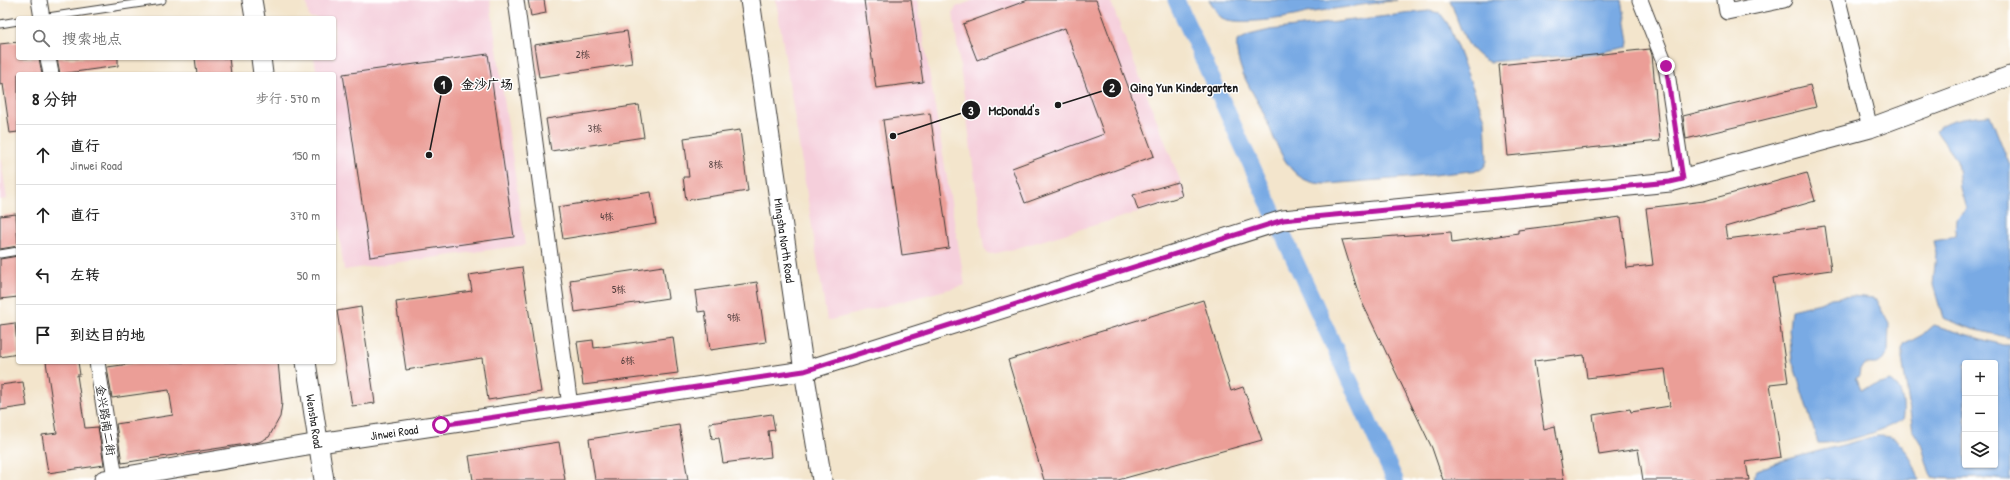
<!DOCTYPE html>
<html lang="zh">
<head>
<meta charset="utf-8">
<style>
	:root { --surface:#fff; --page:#f2f2f2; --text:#222; --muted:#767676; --line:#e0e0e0 }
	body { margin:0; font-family:"Patrick Hand","LXGW WenKai TC",sans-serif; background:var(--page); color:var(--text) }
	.controls { position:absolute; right:12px; bottom:12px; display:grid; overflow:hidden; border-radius:4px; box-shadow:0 1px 3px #0004 }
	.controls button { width:36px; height:36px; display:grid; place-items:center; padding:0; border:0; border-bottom:1px solid var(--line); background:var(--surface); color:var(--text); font:20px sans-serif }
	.stop { position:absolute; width:12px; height:12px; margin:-9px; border:3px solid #b5179e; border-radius:50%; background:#fff }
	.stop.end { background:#b5179e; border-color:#fff; box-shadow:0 1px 4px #0008 }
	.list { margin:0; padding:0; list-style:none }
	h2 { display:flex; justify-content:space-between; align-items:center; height:52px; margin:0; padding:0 16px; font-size:17px }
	h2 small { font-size:13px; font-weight:400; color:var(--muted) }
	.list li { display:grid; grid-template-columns:26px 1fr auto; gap:12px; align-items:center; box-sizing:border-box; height:60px; padding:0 16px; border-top:1px solid var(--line) }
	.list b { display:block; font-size:15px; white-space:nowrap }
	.list p { margin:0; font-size:13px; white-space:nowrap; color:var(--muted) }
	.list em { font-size:13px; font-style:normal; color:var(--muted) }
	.icon { flex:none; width:22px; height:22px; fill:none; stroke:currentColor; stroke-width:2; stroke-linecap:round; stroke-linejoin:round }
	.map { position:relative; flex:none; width:2010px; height:480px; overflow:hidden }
	.search { position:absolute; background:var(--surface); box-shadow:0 1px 3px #0004; left:16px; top:16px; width:320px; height:44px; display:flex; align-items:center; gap:10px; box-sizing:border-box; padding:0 14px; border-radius:4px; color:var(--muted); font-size:15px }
	.panel { position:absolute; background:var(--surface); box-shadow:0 1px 3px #0004; left:16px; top:72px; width:320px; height:292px; border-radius:4px }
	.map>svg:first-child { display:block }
	.built { fill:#f5cfdb }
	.water { fill:#79aae4; stroke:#4a6380; fill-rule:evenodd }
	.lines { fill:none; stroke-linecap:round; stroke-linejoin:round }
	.canal { stroke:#79aae4; stroke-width:17 }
	.building { fill:#eb9e97 }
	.service-casing { stroke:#3c3a36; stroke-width:9 }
	.minor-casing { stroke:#3c3a36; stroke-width:17 }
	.tertiary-casing { stroke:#3c3a36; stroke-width:21 }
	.service { stroke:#fff; stroke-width:7 }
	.minor { stroke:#fff; stroke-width:15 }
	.tertiary { stroke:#fff; stroke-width:19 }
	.route { stroke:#b5179e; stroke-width:5 }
	.labels { text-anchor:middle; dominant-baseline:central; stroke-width:3; stroke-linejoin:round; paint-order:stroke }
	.number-label { font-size:10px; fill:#503c3b }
	.street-label { font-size:12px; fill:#1c1c1c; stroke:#fff }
	.leader { fill:none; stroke:#1c1c1c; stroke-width:1.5 }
	.callout-dot { fill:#1c1c1c; stroke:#fff; stroke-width:1.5 }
	.mark-label { font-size:12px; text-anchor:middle; font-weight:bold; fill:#fff }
	.callout-label { font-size:13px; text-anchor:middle; font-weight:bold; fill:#1c1c1c; stroke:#fff; stroke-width:3; stroke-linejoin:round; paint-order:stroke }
</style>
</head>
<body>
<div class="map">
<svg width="2010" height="480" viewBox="0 0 2010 480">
	<rect width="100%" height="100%" fill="#fff"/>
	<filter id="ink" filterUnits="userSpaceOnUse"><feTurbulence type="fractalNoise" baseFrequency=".025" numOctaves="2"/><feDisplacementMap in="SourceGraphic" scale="8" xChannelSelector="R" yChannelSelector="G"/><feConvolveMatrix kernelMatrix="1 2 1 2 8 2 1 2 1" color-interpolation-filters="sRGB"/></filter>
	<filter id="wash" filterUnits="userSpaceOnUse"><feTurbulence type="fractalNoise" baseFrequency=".012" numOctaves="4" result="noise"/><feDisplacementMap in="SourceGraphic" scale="16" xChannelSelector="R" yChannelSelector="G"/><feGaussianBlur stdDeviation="0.9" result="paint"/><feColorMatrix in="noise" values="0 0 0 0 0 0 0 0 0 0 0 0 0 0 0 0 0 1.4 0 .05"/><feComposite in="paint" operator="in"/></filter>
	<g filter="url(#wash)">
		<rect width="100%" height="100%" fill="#f3e5cc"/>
		<path class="built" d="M306,0H490L525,245L344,270L334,198V74H317L314,58H334V18H309Z
			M776,0H917L965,285L827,321Z
			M974,0H1110L1187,198L1010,250L992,254L987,253L984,248L953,13L956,7Z
			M0,155L7,199L0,200Z"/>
		<path class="water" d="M1209,0H1397L1306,13C1291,18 1236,26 1222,18C1217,15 1213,5 1209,0Z
			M1450,0H1622L1629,41L1628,47L1598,53L1489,62C1465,52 1459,23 1450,0Z
			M1429,11L1440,13L1448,24L1485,119L1487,161L1484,167L1480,170L1405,178L1328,184C1316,184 1304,182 1294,172C1277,155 1271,126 1259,104C1251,90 1243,77 1239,62C1237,55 1236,48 1237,41L1249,35L1270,30Z
			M1990,115L2010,166V338L1972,329L1943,318L1933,285L1936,253L1933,241L1946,239L1955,235L1956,219L1966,209L1960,188L1957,160L1936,131C1945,118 1975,116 1990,115Z
			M1852,296L1875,298L1889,324L1888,351L1883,360L1876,364H1865L1860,369L1859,376L1855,378L1861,389L1891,381C1903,389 1905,407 1902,420C1880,432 1844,444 1818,443L1792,360L1789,329L1791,310L1820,303L1831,298Z
			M1933,325L2003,345H2010V480C2001,480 1993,478 1985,478C1967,478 1948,480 1931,477L1921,444L1913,431L1902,358V349L1905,344L1922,335ZM1965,363H1995V465H1965Z
			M1877,436C1883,436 1890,436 1895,439C1908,448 1915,466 1919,480H1753L1754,475L1757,470L1781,461Z"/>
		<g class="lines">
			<path class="canal" d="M1176,0L1395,480"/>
		</g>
		<g id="blocks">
			<path class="building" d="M528,0H544L546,13L531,16Z
				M864,0H911L923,82L876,88Z
				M1028,0H1096L1154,156L1025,203L1012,168L1104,134L1065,28L977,60L963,24Z
				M627,31L632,63L539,77L534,45Z
				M18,42V58H39L42,74H18V132L10,133L3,84L0,85V44Z
				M1650,49L1652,55L1660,141L1508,156L1499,65Z
				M488,54L514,237L370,257L343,74Z
				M57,58H118V66L60,74Z
				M195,58H229L231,74H197Z
				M1810,85L1816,107L1686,139L1683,116Z
				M639,105L644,137L551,151L546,119Z
				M930,113L949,248L902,255L883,120Z
				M740,130L748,191L686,200L683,177H689L684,138Z
				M1807,173L1815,201L1725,227L1727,239L1825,226L1831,270L1773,278L1788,382L1770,384L1781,457L1746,462L1749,480H1643L1638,449L1599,455L1593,415L1630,409L1631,412L1670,406L1665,369L1587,378L1584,355L1534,361L1544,429L1555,426L1564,480H1443L1432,448L1360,298L1342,240L1451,232L1452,243L1518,233V230L1621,217L1627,268L1653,265L1646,208L1704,201Z
				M1178,182L1182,196L1138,210L1133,195Z
				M651,192L656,224L563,239L558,207Z
				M16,214L18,246L0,249V216Z
				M18,256V297L0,299V259Z
				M663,266L668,298L575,312L570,280Z
				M522,267L541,392L488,400L482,358L406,370L396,302L472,291L469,275Z
				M757,282L766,342L710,350L705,311L698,312L695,291Z
				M1203,300L1231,391L1243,387L1262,440L1118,480H1044L1008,360Z
				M361,307L375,403L352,406L337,311Z
				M15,323L18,354L0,357V325Z
				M673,337L678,373L583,385L577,342L593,340L594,348Z
				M46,362H78L80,375H77L85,428L98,427L104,465L48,473L42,435L57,433Z
				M145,362H278L282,403L280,417L269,437L259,442L122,463L116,424L173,415L169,390L112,398L107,367Z
				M23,382L27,406L0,410V385Z
				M772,414L775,430L768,431L771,457L723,463L719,438L712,439L710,423Z
				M679,425L688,480H595L589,439Z
				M559,442L565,480H473L469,456Z"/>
		</g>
	</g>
	<g filter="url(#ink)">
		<use href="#blocks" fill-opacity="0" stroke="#3c3a36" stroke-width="1"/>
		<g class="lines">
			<g class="service-casing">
				<path id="service" d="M41,18L162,0
					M0,24L18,21
					M0,254L18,251"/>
			</g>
			<g class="minor-casing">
				<path id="minor" d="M39,0L42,18
					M516,0L570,406
					M1640,0L1666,66L1683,179
					M1725,0L1727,12L1784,0
					M1838,0L1870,128
					M48,58L51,74
					M97,362L115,478"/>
			</g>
			<g class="tertiary-casing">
				<g id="tertiary">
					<path d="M252,0L255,18"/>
					<path id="s1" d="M750,0L804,371L822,480"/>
					<path d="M261,58L263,74"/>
					<path id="s2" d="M306,362L324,480"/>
					<path id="s3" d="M104,480L319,443L804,371L1283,220L1670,182L1870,128L2010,76"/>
				</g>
			</g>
			<use href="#service" class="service"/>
			<use href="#minor" class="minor"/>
			<use href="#tertiary" class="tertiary"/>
		</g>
	</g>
	<g class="lines" filter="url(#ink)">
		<path class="route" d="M441,425L804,371L1283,220L1670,182L1683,179L1666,66"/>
	</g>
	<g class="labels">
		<g class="number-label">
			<text x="583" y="54">2栋</text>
			<text x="595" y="128">3栋</text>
			<text x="716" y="164">8栋</text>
			<text x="607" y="216">4栋</text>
			<text x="619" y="289">5栋</text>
			<text x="734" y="317">9栋</text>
			<text x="628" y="360">6栋</text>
		</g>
		<g class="street-label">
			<text stroke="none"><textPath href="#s1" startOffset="243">Mingsha North Road</textPath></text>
			<text transform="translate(106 420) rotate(81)">金兴路南二街</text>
			<text stroke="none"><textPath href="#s2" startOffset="60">Wensha Road</textPath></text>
			<text stroke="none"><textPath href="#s3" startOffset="294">Jinwei Road</textPath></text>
		</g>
	</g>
	<path class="leader" d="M429 155L443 85M1058 105L1112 88M893 136L971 110"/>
	<g class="callout-dot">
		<circle cx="429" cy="155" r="4"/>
		<circle cx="1058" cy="105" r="4"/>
		<circle cx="893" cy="136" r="4"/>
		<circle cx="443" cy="85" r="10"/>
		<circle cx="1112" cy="88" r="10"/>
		<circle cx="971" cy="110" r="10"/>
	</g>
	<g class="mark-label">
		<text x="443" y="89">1</text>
		<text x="1112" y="92">2</text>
		<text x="971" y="115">3</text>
	</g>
	<g class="callout-label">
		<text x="487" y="89">金沙广场</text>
		<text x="1184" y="92">Qing Yun Kindergarten</text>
		<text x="1014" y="115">McDonald's</text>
	</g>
</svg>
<div class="controls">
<button>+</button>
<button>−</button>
<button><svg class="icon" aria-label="layers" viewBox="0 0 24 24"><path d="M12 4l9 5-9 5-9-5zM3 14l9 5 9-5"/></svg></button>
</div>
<div class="stop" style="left:441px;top:425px"></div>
<div class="stop end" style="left:1666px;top:66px"></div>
<div class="search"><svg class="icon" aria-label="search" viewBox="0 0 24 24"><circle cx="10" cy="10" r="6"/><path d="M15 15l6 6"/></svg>搜索地点</div>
<section class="panel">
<h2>8 分钟<small>步行 · 570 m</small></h2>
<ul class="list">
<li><svg class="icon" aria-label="ahead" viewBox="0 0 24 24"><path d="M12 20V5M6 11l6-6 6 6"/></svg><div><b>直行</b><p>Jinwei Road</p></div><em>150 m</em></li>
<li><svg class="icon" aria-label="ahead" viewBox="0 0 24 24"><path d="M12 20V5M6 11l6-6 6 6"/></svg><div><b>直行</b></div><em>370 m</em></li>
<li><svg class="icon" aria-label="left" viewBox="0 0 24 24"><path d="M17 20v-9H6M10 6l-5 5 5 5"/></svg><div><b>左转</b></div><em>50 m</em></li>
<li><svg class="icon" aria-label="arrive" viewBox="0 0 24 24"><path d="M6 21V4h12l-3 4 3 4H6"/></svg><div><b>到达目的地</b></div></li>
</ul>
</section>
</div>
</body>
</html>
